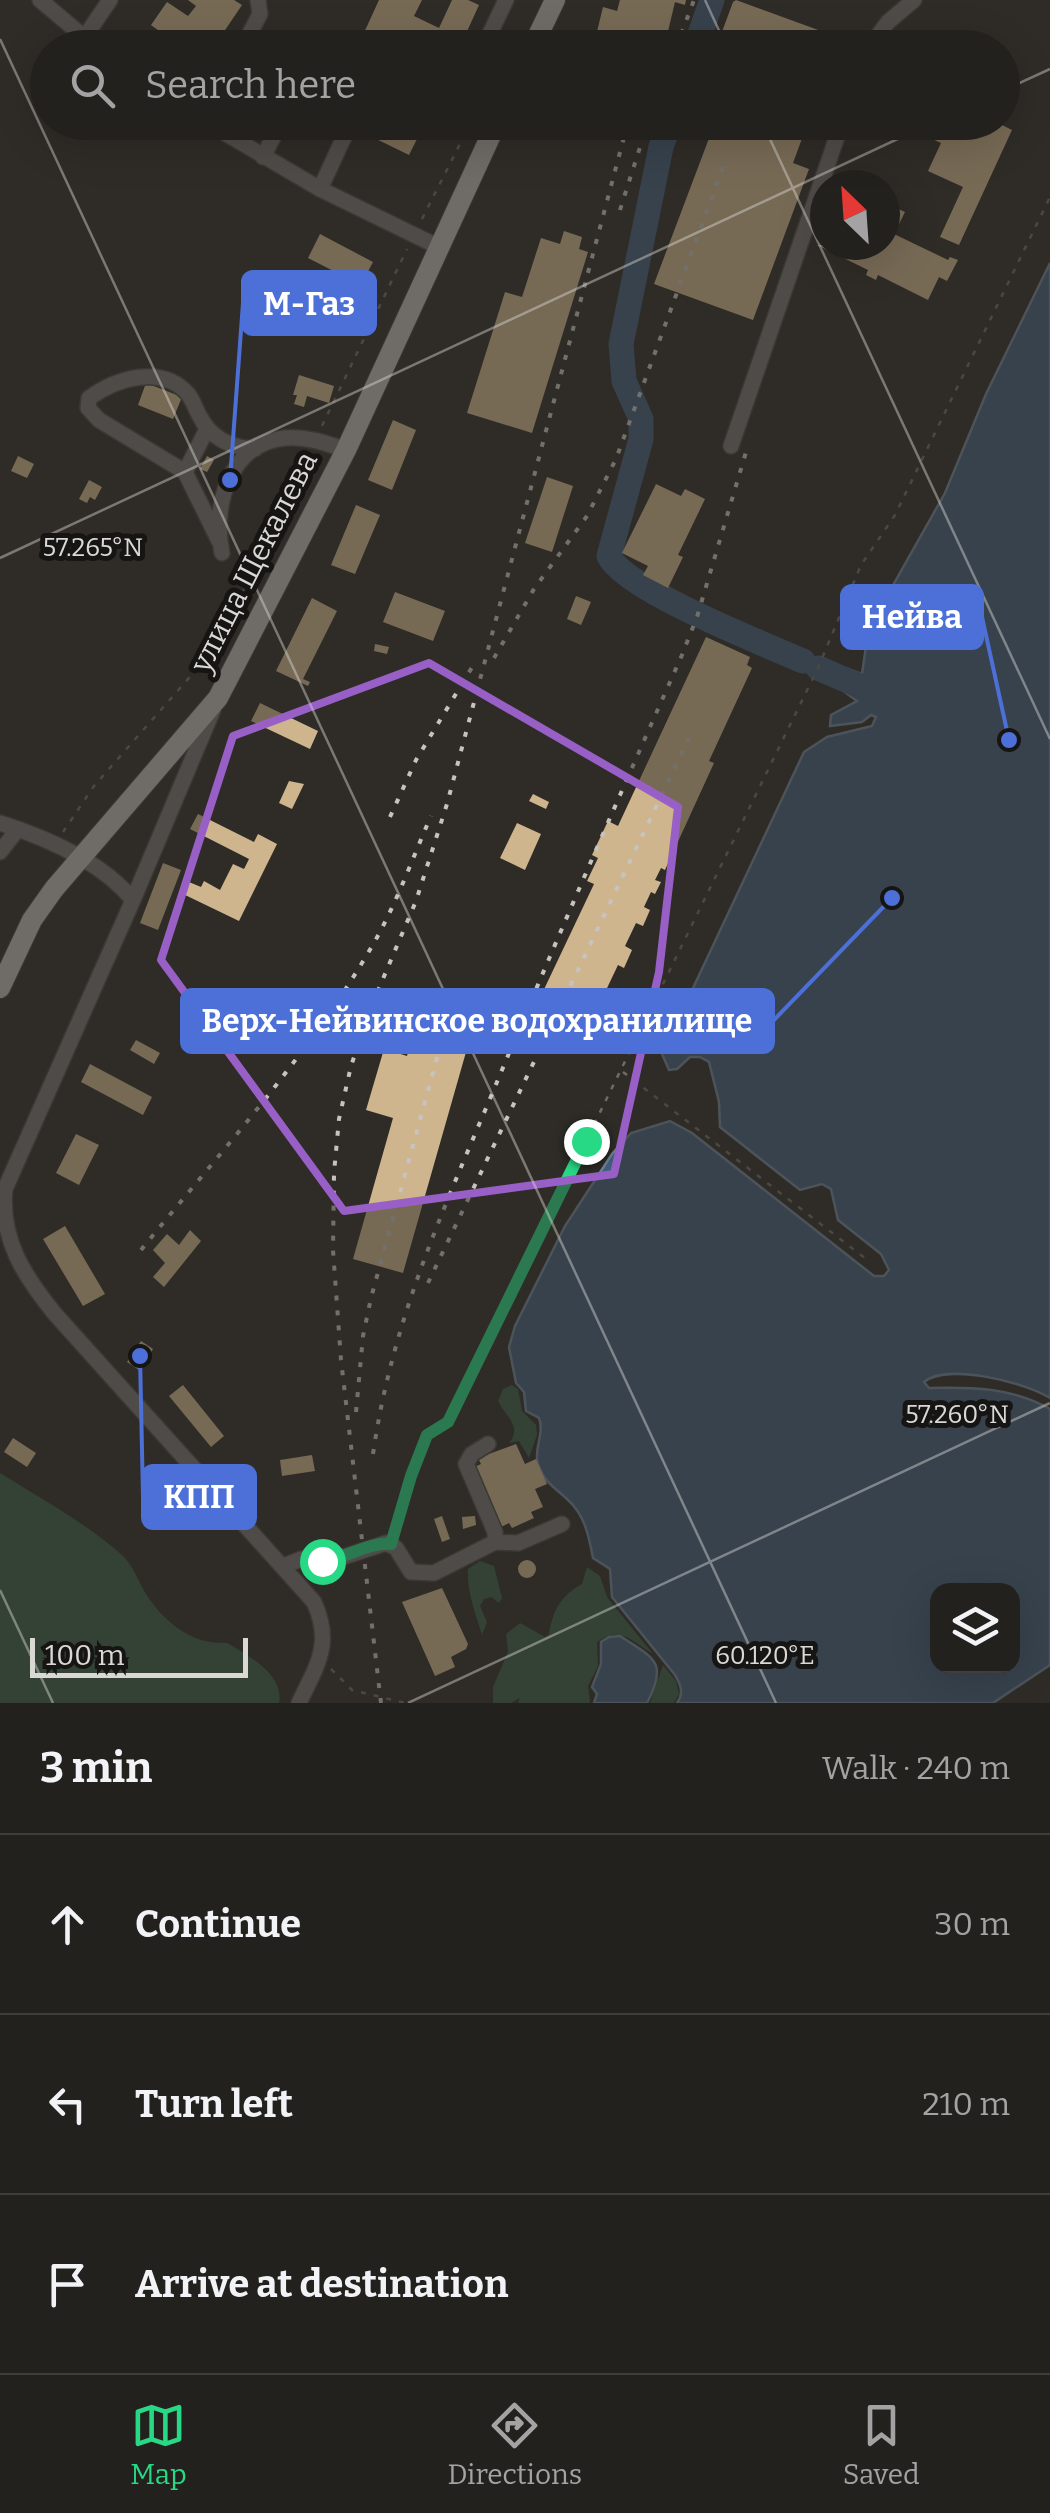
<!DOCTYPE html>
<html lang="en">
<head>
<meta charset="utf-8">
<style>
	:root { --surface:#23211d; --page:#2b2926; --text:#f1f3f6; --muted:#a3a3a4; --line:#403e3b; --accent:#27d885 }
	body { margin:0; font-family:Bitter,serif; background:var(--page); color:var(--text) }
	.controls { position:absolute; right:30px; bottom:30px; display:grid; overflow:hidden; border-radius:20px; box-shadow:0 10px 40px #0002 }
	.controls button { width:90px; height:90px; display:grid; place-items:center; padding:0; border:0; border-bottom:2px solid var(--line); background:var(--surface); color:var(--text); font:50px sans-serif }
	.compass { position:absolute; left:810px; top:170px; width:90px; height:90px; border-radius:50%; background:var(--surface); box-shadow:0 10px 40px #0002; rotate:335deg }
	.scale { position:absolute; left:30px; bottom:25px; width:218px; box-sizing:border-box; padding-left:10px; border:5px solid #dad8d5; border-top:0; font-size:28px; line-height:35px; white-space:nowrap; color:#dad8d5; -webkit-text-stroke:8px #161513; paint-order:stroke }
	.stop { position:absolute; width:30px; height:30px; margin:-22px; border:8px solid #27d885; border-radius:50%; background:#fff }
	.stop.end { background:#27d885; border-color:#fff; box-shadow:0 2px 10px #0008 }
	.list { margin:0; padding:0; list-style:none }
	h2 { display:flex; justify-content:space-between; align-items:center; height:130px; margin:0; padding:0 40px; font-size:42px }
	h2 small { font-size:32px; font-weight:400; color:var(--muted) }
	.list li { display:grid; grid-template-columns:65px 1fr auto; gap:30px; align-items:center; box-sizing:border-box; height:180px; padding:0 40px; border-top:2px solid var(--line) }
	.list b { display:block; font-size:38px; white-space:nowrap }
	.list em { font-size:32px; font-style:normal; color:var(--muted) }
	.icon { flex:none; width:55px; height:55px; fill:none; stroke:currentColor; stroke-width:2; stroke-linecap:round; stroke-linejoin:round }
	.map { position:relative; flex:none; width:1050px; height:1703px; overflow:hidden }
	.search { position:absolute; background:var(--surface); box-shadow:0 10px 40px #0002; left:30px; right:30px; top:30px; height:110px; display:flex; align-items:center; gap:25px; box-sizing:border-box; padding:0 35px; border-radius:55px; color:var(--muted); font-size:38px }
	.sheet { height:670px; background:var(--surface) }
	nav { display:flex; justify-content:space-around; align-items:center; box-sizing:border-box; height:140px; border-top:2px solid var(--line); background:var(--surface); font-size:28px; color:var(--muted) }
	nav a { display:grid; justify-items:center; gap:5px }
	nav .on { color:var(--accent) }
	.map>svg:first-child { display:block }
	.green { fill:#395d46 }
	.water { fill:#415e7c; stroke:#6f8397; stroke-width:2.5; fill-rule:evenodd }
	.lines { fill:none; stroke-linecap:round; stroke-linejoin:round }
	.river { stroke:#415e7c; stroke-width:25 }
	.building { fill:#cfb58e }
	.minor-casing { stroke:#4a4843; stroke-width:18 }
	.major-casing { stroke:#4a4843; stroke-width:22 }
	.path { stroke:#6e6c68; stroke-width:2.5; stroke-dasharray:5 8; stroke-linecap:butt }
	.minor { stroke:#757271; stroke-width:15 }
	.major { stroke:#bdb8b5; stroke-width:20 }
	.rail { stroke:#c6c4c1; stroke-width:4; stroke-dasharray:5 10; stroke-linecap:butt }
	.route { stroke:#27d885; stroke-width:12 }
	.marked { fill:none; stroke:#9860c6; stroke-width:8; stroke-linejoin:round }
	.ticks { fill:none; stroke:#dad8d5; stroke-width:2.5; stroke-opacity:0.45 }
	.labels { text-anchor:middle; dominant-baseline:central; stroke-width:10; stroke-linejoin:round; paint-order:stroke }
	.street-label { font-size:30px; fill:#dad8d5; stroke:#161513 }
	.ticks-label { font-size:25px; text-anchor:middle; fill:#dad8d5; stroke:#161513; stroke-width:10; stroke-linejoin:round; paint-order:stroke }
	.leader { fill:none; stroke:#4c70d7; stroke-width:4 }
	.callout-dot { fill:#4c70d7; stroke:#161513; stroke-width:4 }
	.callout { fill:#4c70d7; stroke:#4c70d7; stroke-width:4 }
	.callout-label { font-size:32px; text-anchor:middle; font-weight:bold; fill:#fff }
</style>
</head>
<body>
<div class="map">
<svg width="1050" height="1703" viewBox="0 0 1050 1703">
	<rect width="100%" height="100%" fill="#2f2c27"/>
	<path class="green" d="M512,1385L518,1389L522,1411L536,1425L537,1435L529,1458L519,1441L509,1443C523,1426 505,1416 498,1401L503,1389Z
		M0,1473C40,1498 86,1523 122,1555C133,1565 138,1581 146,1594C164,1622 192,1645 227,1643C248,1655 285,1675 279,1703H0Z
		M480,1561L494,1566L502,1598L499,1603L492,1597L484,1599L480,1606L487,1622L482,1635C475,1612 467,1593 468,1569Z
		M587,1567L600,1576L607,1597L653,1654C633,1642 620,1625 597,1642L598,1666L588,1686L590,1703H518L520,1698L511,1703H493V1687L508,1652L506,1634L520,1623L545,1637L549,1634C553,1609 561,1596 582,1584Z
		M663,1665L676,1681L679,1694L674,1703H650Z"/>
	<path class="water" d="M1050,263V1398C1025,1382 947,1363 924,1382L929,1388C972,1387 1011,1387 1050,1409V1665L993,1703H677C684,1693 681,1685 675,1675L612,1597L610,1569L593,1558C589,1537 585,1515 568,1500C554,1486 546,1485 538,1464C533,1449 545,1434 539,1418L526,1411L524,1392L516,1383L509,1347L515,1326L565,1226L612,1154L631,1133L670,1121L692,1133L874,1276H884L889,1270L881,1254L838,1220L831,1189L822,1184L800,1190L720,1127L719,1102L709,1062L700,1057H690L677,1069L669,1070L662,1054L804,752L827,737L872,726L876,717L871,715L862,722L830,726L831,715L857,701L835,685L845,668L862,674L867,639L883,603L945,493L986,394ZM938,1590H1012V1666H938Z
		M620,1636C653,1658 669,1661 647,1703H594L597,1694L592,1687L601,1664V1642L609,1637Z"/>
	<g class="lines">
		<path class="river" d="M695,48L712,0
			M670,122L661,147L621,344L624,381L641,419V439L609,556C624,589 764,644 803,661
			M818,668L869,690"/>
	</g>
	<path class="building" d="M188,0H234L242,5L213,48H169L173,41L151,25L167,2L188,16L196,6Z
		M379,0H422L414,16L439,28L452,0H468L479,5L464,38L471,42L469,48H429L432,42L407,31L400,48H357Z
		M620,0H686L685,5L675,2L664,48H593L603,7L617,11Z
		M736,0L821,31L820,35L834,41L831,48H716L733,2Z
		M135,30L159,48H123Z
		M299,31L305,34L298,48H275L283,32L295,38Z
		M262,122H273L265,139L256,135Z
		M371,122H391L419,135L409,155L366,134Z
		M684,122H808L793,163L809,169L753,320L654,284L711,133Z
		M896,122H996L1012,130L959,245L940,237L963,187L928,171L941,143Z
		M885,203L905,212L894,234L948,260L950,257L958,260L947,281L939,277L928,300L878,275L876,280L866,275L868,270L817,245H885Z
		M564,231L582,237L579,249L588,252L532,433L467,413L505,292L522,297L541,238L560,244Z
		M320,234L373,262L361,285L308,258Z
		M299,375L334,386L329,403L307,396L304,407L294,404L297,395H293Z
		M146,383L182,397L173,419L138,405Z
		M393,420L416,430L392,490L368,480Z
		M18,456L34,464L27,478L11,471Z
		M207,456L214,460L207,472L200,469Z
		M547,477L573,486L552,552L525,543Z
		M89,480L102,487L95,500L90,497L87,503L79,499Z
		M656,484L681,496L685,489L705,499L678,555L683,557L668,588L643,575L648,566L622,553Z
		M356,505L380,515L355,574L331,565Z
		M395,592L445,611L433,641L383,622Z
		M576,596L591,602L581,625L567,619Z
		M312,598L337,611L303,679L310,682L308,686L276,671Z
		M706,637L750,657L747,665L752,668L709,761L714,763L665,870L661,868L655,880L661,882L655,894L651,892L644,907L650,910L643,926L636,923L625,946L632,950L624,968L618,965L589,1026L538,1002L594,884L587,881L598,858L592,855L608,821L618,826Z
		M375,644L389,647L387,654L374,651Z
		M260,703L318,731L310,749L251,721Z
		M289,781L304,784L292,809L279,803Z
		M533,794L549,802L546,809L529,801Z
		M198,814L254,842L258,834L277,844L239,921L183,894L189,882L201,887L204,881L220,890L233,864L244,869L249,859L190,829Z
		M517,823L541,834L525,870L500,858Z
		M163,863L181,870L158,930L140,923Z
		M422,1002L476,1017L403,1273L353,1259L393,1118L366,1110L384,1049L407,1056Z
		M136,1040L160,1053L154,1064L130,1050Z
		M90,1064L152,1097L143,1115L81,1082Z
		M76,1134L99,1145L79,1185L56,1173Z
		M65,1226L105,1294L83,1306L43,1239Z
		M190,1230L201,1241L164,1287L153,1277L165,1263L153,1250L167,1234L179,1245Z
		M141,1341L153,1349L139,1370L127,1362Z
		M183,1385L224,1436L211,1447L169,1396Z
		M13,1438L36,1453L27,1467L4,1452Z
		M516,1444L525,1464L536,1459L547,1484L535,1489L543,1507L531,1512L534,1518L512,1528L509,1523L497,1529L470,1469L481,1464L478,1458Z
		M312,1455L315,1471L282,1476L280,1460Z
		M442,1516L450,1539L442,1542L434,1519Z
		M475,1516L476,1525L463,1529L462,1517Z
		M518 1569a9 9 0 1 1 18 0a9 9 0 1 1-18 0Z
		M442,1588L468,1644L466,1649L451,1657L455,1667L435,1676L402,1602Z"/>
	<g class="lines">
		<g class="minor-casing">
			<path id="minor" d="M40,0L97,48
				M84,38L110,0
				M242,48L260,14L258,0
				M340,48V46
				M483,48L506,0
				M869,48L888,22L914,0
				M206,122L320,189L441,248
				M417,122L419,123
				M263,157L281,122
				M320,189L351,122
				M731,446L842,122
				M185,472L207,429
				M219,541L185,472L99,420L88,408L89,398C117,378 162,364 188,394C193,400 195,408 199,415C210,438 231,448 255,449
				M222,553C212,507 229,443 285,438C306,436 326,443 346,450
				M0,823C47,838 101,861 133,900L5,1189C0,1239 24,1276 55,1314L314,1602C333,1644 317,1665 299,1703
				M0,852L18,829
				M133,900L213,710
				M488,1444L472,1454L466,1464L495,1532V1542
				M284,1566L301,1559H337L386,1543L396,1548L411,1572L434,1573L495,1542L518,1543L562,1524"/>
		</g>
		<g class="major-casing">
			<path id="major" d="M532,48L555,0
				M0,988L32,920L54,889L218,698L346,450L497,122"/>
		</g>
		<path class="path" d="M422,219L471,122
			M322,426L407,249
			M63,832L94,786L210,654L227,625L307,456
			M623,1072L870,1262
			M394,1528L427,1435L448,1422L818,668L861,565L895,515L1050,197
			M331,1669L352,1690L405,1703"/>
		<use href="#minor" class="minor"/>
		<use href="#major" class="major"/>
		<path class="rail" d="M676,48L694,0
			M620,210L648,122
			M494,658L534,589L587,516L616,459L723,167
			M390,817L416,760L474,664
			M141,1250C222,1150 311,1053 375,941C397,902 413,857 431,816
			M428,1283L689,738
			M356,1412L363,1336L371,1298L440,1047
			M373,1454C392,1322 441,1215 492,1094C553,947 617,801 682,655L697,617L746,452
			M381,1703L341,1360L333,1250L334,1173L339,1119L351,1066L371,1007L416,901L447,804L628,122"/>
	</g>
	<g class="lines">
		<path class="route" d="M322,1561C346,1559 367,1542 391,1544L411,1476L427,1435L448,1422L586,1141"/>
	</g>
	<path d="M0 0H1050V1703H0ZM429,663L678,807L659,972L614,1174L344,1211L161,960L233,736Z" fill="#2f2c27" fill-opacity=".55" fill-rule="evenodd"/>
	<path class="marked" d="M429,663L678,807L659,972L614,1174L344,1211L161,960L233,736Z"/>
	<path class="ticks" d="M705,0L727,48M0,39L776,1703M1002,91L1050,69M762,122L1050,739M0,558L934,122M0,1590L53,1703M408,1703L1050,1403"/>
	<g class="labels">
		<g class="street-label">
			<text transform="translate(254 562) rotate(-63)">улица Щекалева</text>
		</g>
	</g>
	<g class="ticks-label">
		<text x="93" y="556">57.265°N</text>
		<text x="957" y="1423">57.260°N</text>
		<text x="765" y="1664">60.120°E</text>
	</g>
	<path class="leader" d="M230 480L243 303M1009 740L982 617M892 898L773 1021M140 1356L143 1497"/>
	<g class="callout-dot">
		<circle cx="230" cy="480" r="10"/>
		<circle cx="1009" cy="740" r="10"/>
		<circle cx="892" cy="898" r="10"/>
		<circle cx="140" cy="1356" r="10"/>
	</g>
	<g class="callout">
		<rect x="243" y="272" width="132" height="62" rx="10"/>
		<rect x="842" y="586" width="140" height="62" rx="10"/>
		<rect x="182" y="990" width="591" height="62" rx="10"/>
		<rect x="143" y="1466" width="112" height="62" rx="10"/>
	</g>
	<g class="callout-label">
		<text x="309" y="315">М-Газ</text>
		<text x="912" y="628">Нейва</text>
		<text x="477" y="1032">Верх-Нейвинское водохранилище</text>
		<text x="199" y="1508">КПП</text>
	</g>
</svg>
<div class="controls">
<button><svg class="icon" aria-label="layers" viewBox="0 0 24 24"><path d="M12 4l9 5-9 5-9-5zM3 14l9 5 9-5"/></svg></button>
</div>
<svg class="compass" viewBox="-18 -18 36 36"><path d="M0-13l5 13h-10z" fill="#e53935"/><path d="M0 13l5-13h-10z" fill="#a3a3a4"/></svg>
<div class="scale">100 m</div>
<div class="stop" style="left:322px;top:1561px"></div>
<div class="stop end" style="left:586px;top:1141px"></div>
<div class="search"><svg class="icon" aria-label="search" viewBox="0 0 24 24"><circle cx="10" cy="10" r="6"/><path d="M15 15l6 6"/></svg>Search here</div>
</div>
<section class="sheet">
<h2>3 min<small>Walk · 240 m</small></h2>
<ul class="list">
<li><svg class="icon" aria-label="ahead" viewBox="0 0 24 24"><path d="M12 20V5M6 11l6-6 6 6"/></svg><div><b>Continue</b></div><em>30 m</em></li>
<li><svg class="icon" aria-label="left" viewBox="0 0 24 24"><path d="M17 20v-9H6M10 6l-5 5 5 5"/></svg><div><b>Turn left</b></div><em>210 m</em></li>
<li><svg class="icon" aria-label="arrive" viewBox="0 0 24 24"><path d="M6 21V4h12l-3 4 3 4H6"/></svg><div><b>Arrive at destination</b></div></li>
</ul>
</section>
<nav>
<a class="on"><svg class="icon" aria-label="map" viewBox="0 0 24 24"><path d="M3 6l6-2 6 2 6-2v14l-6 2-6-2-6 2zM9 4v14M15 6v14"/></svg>Map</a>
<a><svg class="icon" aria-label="directions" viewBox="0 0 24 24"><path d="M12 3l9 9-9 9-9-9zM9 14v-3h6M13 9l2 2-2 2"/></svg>Directions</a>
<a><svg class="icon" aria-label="saved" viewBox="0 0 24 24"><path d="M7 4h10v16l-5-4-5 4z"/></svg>Saved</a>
</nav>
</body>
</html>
